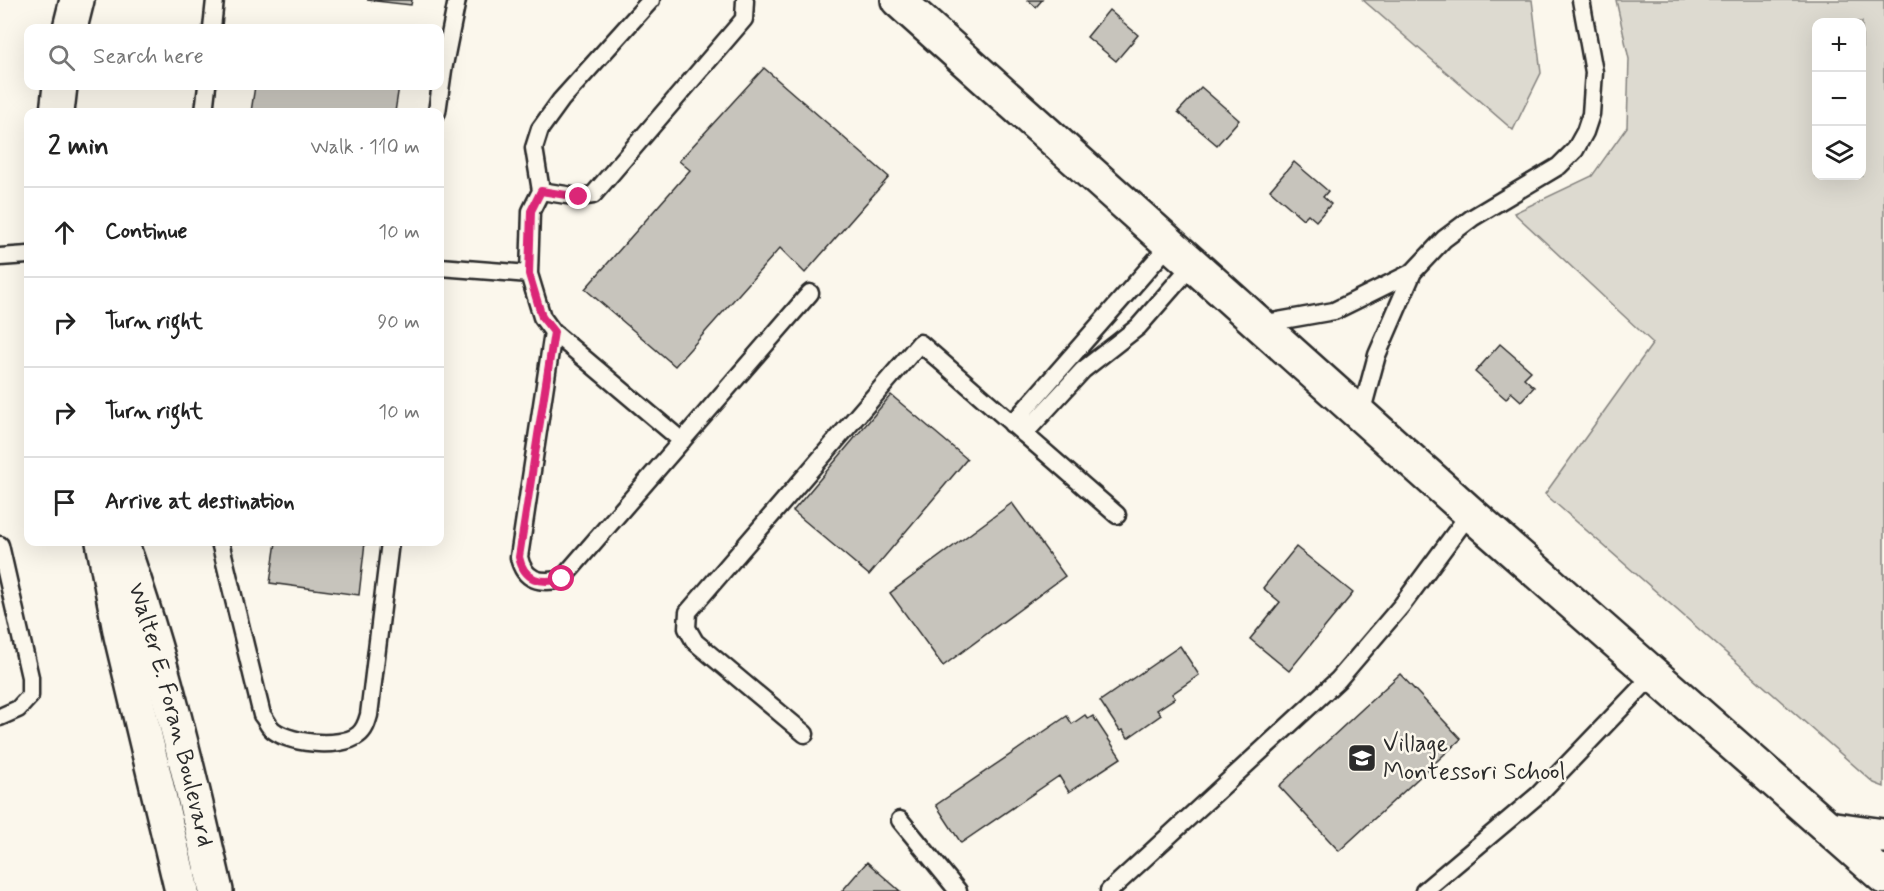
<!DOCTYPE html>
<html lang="en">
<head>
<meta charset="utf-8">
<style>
	:root { --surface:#fff; --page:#f6f6f6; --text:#222; --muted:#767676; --line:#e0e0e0 }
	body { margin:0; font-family:Mynerve,sans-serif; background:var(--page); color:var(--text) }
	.controls { position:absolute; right:18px; top:18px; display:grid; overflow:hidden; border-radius:12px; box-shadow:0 6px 24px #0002 }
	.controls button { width:54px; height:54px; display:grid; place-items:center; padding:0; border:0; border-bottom:2px solid var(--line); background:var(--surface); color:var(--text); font:30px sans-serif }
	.stop { position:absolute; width:18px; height:18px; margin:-14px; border:4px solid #db2777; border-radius:50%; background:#fff }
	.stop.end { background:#db2777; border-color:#fff; box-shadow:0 2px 6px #0008 }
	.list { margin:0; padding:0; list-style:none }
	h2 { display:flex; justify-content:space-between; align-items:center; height:78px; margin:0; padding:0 24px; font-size:26px }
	h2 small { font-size:20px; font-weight:400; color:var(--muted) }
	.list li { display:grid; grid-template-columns:39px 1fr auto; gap:18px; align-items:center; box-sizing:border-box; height:90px; padding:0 24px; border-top:2px solid var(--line) }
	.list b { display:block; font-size:22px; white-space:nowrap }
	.list em { font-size:20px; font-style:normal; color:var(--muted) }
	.icon { flex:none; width:33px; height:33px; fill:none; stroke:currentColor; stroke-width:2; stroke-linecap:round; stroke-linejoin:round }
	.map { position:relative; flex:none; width:1884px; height:891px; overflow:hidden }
	.search { position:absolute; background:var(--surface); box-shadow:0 6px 24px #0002; left:24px; top:24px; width:420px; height:66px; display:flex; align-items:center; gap:15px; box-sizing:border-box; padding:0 21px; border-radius:12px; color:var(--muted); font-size:22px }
	.panel { position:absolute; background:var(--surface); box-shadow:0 6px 24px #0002; left:24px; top:108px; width:420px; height:438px; border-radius:12px }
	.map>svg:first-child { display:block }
	.green { fill:#dddad0; stroke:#84827e; stroke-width:1.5; fill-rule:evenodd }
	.building { fill:#c7c4bc; stroke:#2b2b2b; stroke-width:1.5 }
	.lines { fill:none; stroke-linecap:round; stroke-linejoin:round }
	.service-casing { stroke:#2b2b2b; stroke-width:21 }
	.tertiary-casing { stroke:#2b2b2b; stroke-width:38 }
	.trunk-casing { stroke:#2b2b2b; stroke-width:38 }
	.service { stroke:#fbf7ec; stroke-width:16 }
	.tertiary { stroke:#fbf7ec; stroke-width:33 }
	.trunk { stroke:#fbf7ec; stroke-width:33 }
	.route { stroke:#db2777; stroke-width:8 }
	.labels { text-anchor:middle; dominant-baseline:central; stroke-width:5; stroke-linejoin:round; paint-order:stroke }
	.street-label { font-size:24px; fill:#2b2b2b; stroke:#fbf7ec }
	.poi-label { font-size:24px; fill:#2b2b2b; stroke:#fbf7ec; text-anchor:start }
</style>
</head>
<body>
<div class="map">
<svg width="1884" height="891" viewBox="0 0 1884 891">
	<rect width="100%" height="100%" fill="#fbf7ec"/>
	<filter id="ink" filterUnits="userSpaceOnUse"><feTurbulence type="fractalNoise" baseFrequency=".0167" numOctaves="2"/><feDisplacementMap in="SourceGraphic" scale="12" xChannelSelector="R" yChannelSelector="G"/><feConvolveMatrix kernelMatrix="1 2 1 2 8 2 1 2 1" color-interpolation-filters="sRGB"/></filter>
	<g filter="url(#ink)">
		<path class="green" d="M1363,0H1532L1541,73L1513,130Z
			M1616,0H1884V787L1874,783L1545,494L1653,343L1514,213L1592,176L1627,127L1629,59ZM1816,22H1862V176H1816Z"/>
		<path class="building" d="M367,0H412L411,5Z
			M1028,0H1042L1036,7Z
			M1109,10L1138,35L1116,61L1087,37Z
			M764,68L889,177L805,273L780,248L675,366L585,289L690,170L679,161Z
			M255,86H399L395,112H251Z
			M1201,87L1239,120L1217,145L1178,112Z
			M1294,162L1328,191L1323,197L1331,204L1316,221L1308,214L1303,219L1270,190Z
			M1500,344L1531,371L1524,378L1534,387L1521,401L1511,392L1506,399L1475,372Z
			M891,395L967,459L869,575L793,511Z
			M1012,503L1065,576L943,666L890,593Z
			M276,542H365L359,595L270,583Z
			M1296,547L1353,593L1289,671L1250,639L1280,602L1263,588Z
			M1180,646L1199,675L1172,694L1175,698L1157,710L1161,715L1128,738L1123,730L1120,731L1100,701Z
			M1400,674L1461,739L1339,851L1279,786Z
			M1085,715L1088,719L1093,716L1121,758L1069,792L1059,776L961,843L936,805L1067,716L1072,724Z
			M867,862L900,891H842Z"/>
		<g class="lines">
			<g class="service-casing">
				<path id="service" d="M212,28L215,0
					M204,112L207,86
					M437,112L443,70L457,0
					M541,191L579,197L593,195L744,19L745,0
					M0,257L28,255
					M440,267L529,274L531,211L541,191L534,148L540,129L561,100L651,0
					M529,274L542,317L553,332L519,557C524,581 541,584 562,579L810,293
					M1261,324L1334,311L1413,272
					M553,332L682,441
					M1361,414L1377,355L1413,272L1444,239L1472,218L1559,166L1575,150L1585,132L1591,114L1594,72L1581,0
					M1012,424L1170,244
					M1024,434L1083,370L1138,327L1193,264
					M220,542L262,715C265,718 267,723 270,727C284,744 341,749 358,735C365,730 367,722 369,715L390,542
					M0,545L30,677V696L18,709L0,717
					M805,734L695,642L687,628L688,612L920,343L1117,515
					M900,820L958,891
					M1109,891L1338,680L1402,605L1470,513
					M1424,891L1538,795L1653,675"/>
			</g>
			<g class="tertiary-casing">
				<g id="tertiary">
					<path d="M70,28L77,0"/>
					<path d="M57,112L60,86"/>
					<path d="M103,542L121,636L182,891"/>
					<path id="s1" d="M121,542C162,657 189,772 216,891"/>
					<path d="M1828,828L1884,836"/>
				</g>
			</g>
			<g class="trunk-casing">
				<path id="trunk" d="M898,0L1470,513L1884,877"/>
			</g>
			<use href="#service" class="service"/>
			<use href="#tertiary" class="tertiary"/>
			<use href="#trunk" class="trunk"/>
		</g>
	</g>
	<g class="lines" filter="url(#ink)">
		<path class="route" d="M562,579C541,584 524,581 519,557L554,332L542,317L529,274L531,211L541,191L579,197"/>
	</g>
	<defs>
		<g id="school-square" transform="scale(1.5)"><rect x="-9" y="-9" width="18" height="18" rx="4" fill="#2b2b2b" stroke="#fbf7ec"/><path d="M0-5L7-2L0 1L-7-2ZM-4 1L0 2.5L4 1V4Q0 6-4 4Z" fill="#fff"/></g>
	</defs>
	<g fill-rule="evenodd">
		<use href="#school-square" x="1362" y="758"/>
	</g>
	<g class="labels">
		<g class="street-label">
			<text stroke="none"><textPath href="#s1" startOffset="180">Walter E. Foran Boulevard</textPath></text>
		</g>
		<g class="poi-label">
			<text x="1383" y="744">Village<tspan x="1383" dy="28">Montessori School</tspan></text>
		</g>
	</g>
</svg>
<div class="controls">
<button>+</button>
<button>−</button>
<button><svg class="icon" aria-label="layers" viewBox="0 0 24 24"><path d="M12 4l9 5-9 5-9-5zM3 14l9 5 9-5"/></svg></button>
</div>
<div class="stop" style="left:562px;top:579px"></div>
<div class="stop end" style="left:579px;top:197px"></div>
<div class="search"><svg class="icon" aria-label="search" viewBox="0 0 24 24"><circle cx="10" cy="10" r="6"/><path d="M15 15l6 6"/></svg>Search here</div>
<section class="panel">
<h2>2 min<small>Walk · 110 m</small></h2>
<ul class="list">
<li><svg class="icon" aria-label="ahead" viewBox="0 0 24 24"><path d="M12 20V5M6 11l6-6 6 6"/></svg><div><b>Continue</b></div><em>10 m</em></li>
<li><svg class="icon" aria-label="right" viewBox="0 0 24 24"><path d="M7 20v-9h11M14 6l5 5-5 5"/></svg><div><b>Turn right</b></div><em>90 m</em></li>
<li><svg class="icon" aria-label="right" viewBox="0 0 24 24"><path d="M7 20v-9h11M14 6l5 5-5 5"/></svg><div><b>Turn right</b></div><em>10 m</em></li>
<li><svg class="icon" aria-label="arrive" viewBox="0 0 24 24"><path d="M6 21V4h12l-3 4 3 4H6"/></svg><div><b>Arrive at destination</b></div></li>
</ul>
</section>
</div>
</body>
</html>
